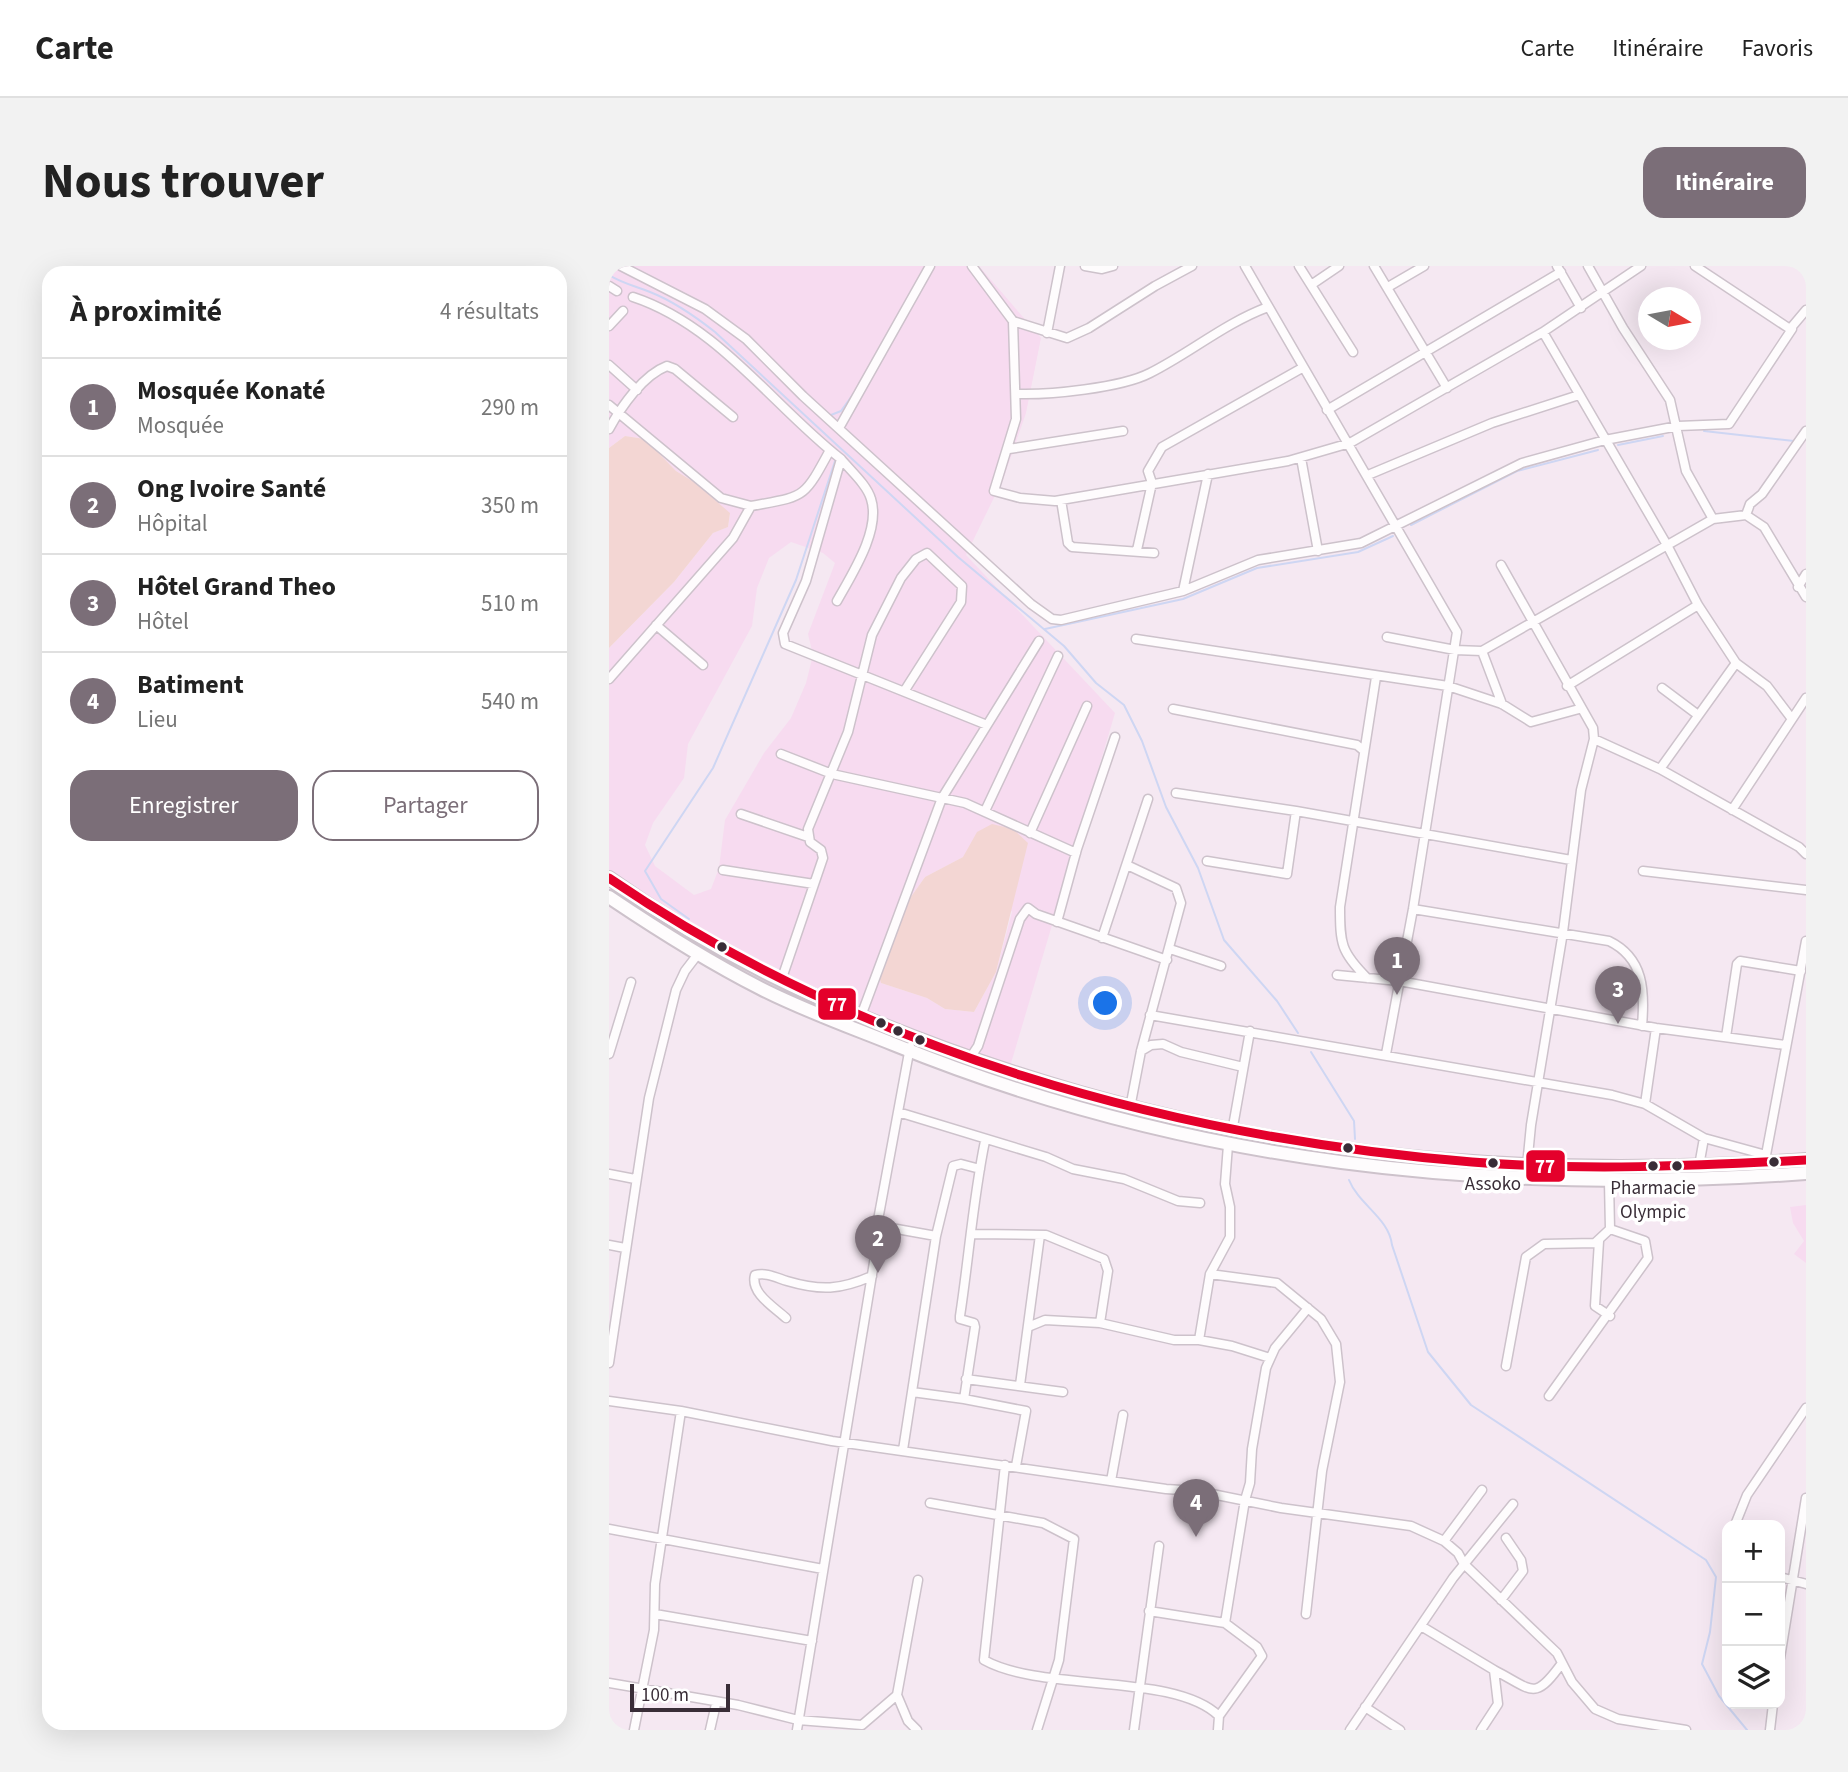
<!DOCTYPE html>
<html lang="fr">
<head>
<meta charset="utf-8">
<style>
	:root { --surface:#fff; --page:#f2f2f2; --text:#222; --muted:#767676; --line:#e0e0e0; --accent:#7b6e78 }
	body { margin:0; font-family:"Source Sans 3",sans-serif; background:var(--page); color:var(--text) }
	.controls { position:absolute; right:21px; bottom:21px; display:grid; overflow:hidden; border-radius:14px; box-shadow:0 7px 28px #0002 }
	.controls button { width:63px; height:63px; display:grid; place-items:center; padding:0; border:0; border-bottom:2px solid var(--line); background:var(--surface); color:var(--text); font:35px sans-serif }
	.compass { position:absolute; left:1029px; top:21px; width:63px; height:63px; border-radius:50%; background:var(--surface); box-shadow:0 7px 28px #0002; rotate:100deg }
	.scale { position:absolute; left:21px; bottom:18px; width:100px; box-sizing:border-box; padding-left:7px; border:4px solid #392d37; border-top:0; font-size:19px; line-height:24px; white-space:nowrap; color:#392d37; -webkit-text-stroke:5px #fff; paint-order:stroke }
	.you { position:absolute; left:497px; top:738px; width:24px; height:24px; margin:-18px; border:5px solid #fff; border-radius:50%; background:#1a73e8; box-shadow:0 0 0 10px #1a73e833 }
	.badge { display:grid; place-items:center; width:46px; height:46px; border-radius:50%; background:var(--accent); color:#fff; font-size:23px; font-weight:700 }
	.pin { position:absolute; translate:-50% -58px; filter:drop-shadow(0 2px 4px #0008) }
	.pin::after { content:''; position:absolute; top:37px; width:24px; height:21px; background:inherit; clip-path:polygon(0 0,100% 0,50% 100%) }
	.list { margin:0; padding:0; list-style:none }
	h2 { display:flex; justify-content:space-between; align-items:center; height:91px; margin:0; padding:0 28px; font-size:30px }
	h2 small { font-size:23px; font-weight:400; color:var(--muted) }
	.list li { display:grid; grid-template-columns:46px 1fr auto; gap:21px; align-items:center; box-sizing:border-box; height:98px; padding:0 28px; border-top:2px solid var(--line) }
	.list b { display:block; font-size:26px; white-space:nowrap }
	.list p { margin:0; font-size:23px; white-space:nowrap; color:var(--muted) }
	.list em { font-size:23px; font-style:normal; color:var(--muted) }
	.actions { display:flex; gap:14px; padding:21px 28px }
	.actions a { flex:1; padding:16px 0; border:2px solid var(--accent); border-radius:21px; text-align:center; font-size:24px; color:var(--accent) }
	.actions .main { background:var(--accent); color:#fff }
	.icon { flex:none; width:38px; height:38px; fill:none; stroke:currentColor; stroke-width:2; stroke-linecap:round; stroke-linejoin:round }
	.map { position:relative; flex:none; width:1197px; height:1464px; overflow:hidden; border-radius:21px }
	header { display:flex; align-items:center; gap:42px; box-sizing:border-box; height:98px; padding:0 35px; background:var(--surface); border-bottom:2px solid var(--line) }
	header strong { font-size:33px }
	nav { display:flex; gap:38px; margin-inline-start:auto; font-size:24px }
	.intro { display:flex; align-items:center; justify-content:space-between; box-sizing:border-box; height:168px; padding:0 42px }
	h1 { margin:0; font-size:49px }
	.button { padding:18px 32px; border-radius:21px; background:var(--accent); color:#fff; font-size:24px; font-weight:700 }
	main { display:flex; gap:42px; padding:0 42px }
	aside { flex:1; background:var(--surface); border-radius:21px; box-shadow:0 7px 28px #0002 }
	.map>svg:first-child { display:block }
	.built { fill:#f7dbf0; fill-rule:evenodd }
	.green { fill:#f3d6d3 }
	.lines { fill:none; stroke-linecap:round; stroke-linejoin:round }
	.stream { stroke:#ced6f3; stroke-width:2 }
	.minor-casing { stroke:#cdc2cb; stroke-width:11 }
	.primary-casing { stroke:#cdc2cb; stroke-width:16 }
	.minor { stroke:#fefcfd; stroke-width:8 }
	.primary { stroke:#fefcfd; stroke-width:12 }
	.bus-1-casing { stroke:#fff; stroke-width:14 }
	.bus-1 { stroke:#e4002b; stroke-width:9 }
	.bus-dot { fill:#392d37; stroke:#fff; stroke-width:2.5 }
	.labels { text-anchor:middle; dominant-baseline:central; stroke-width:7; stroke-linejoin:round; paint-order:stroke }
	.bus-label { font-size:19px; fill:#392d37; stroke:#fff }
	.line-badge { stroke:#fff; stroke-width:2.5 }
	.badge-label { font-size:19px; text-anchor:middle; font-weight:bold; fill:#fff }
</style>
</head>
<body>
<header>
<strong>Carte</strong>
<nav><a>Carte</a><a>Itinéraire</a><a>Favoris</a></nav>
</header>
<div class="intro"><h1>Nous trouver</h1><a class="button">Itinéraire</a></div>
<main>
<aside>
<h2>À proximité<small>4 résultats</small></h2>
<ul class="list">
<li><span class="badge">1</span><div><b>Mosquée Konaté</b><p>Mosquée</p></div><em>290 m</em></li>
<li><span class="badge">2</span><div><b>Ong Ivoire Santé</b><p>Hôpital</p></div><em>350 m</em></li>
<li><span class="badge">3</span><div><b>Hôtel Grand Theo</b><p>Hôtel</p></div><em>510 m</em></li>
<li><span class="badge">4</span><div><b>Batiment</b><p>Lieu</p></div><em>540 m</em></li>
</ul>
<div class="actions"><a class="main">Enregistrer</a><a>Partager</a></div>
</aside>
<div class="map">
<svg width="1197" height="1464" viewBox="0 0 1197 1464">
	<rect width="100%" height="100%" fill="#f5e8f2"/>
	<path class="built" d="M0,0H370L432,72L417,147L395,211L357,289L506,447L400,804L303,772L101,678L0,624V382L65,316L104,267L119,261L121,248L85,216L67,205L36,173L16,170L0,182ZM182,276L214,287L226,297L199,368L204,389L197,417L182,452L155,487L116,554L110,602L102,623L85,629L46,600L36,579L44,557L75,512L79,478L143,360L148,322L160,292ZM354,591L403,646L387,706L365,746L336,743L318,732L272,717L294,642L316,611Z
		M1197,939V997L1185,988L1195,975L1184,957L1181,941Z"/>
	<path class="green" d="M16,170L36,173L67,205L85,216L121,247L119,261L104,267L65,316L0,382V182Z
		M383,558L404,563L419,577L387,706L365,746L336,743L318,732L272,717L268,704L294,642L316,611L354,591L368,566Z"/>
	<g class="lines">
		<path class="stream" d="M0,9C13,17 26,20 41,26C64,35 87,51 106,66L349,291L455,380L487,417L515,439L533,475L557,541L589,602L615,674L668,735L689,767
			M222,149L232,145L245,127
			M1095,165L1185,175
			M1009,179L1054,170
			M802,259L908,205L989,184
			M436,363L574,333L648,302L749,286L784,270
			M80,653L52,633L36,605L104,502L187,314L227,192
			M702,786L745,855L746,873
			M740,914C750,939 780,952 783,979L819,1086L862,1139L1097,1294L1107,1311L1101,1366L1093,1398L1110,1430L1138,1464"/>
		<g class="minor-casing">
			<path id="minor" d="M12,0L96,43L137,73L194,130L422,338L443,353L452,354L574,325L649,294L752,277L913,197L996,174L1069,160L1120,158L1183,63
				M363,0L404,55L458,72L480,62L546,20L583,0
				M476,0L493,3L504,0
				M636,0L848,366L804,643L777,788
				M690,0L744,86
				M765,0L838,122
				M948,0L972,42
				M979,0L1014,62L1061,134L1077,205L1104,253L1137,249L1155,261L1197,331
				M1086,0L1181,63L1197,44
				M702,19L730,0
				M0,20L8,25
				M779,21L815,0
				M24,31C109,59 164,140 232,193L197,315L174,367L176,378L378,459
				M404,55L407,153L385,225L411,232L446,235L679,195L741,177L934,66L1032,0
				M0,60L14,45
				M934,66L1058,279L1089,339L1127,397L1158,420L1183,453
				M438,67L451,0
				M0,99L28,124
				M408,128C440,129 512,122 541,107C581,87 616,57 659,41
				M0,139L112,232L142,240
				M718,144L952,6
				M230,162L321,0
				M0,163C12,141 34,109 58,100L66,103L124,151
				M400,183L514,165
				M692,192L709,285
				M759,209L883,157L970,129
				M452,234L459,277L463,281L545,287
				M1137,249L1141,238L1153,228L1197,165
				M528,284L543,217L539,205L553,181L693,102
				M892,299L984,462L985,473L972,524L954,666L922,859L918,900
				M1189,321L1197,308
				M574,325L599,208
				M228,335C243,308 272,264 262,233C258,219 242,205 232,193
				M47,359L94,399
				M778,371L846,384L873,385L1104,253
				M527,373L839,420L893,438L922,456L970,443
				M873,385L893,438
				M0,413L124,272L142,240C196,230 194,234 221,184
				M958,420L1089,339
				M1053,422L1089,449
				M564,443L748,479L754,484
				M985,473L1051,503L1190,581L1197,588
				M172,488L223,508L356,537L467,587
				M1051,503L1127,397
				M567,527L687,545L962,594
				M1123,544L1197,432
				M376,545L449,390
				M132,548L199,571
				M421,567L478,440
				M598,595L678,608L687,545
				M518,599L567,622L572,637L532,785L521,842
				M114,604L205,618
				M1034,605L1197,624
				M804,643L1000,675C1035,692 1036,725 1033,760
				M448,656L468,583L506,471
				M493,672L539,533
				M561,683L612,700
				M728,709L790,715L1047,762L1176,779
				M758,712C732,686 731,678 731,641L767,411
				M172,715L214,592L212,584L201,576L199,563L239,466L263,369L292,312L307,293L318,287L353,320L352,336L296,424
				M541,749L1003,829L1036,838L1095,872L1157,889L1159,897
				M252,750L333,532L430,375
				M1117,771L1128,698L1131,695L1192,705
				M532,785L542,779L554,778L572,786L634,801
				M0,788L22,716
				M361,792L369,780L411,653L419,642L427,648L558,694
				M1036,838L1047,762
				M289,846L437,891L464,903L515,913L569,935L591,937
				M623,866L641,765
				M1157,889L1197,675
				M1090,900L1095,872
				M0,908L26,913
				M271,960L327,970
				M364,968L437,969L495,993L499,1005L491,1057L436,1054L419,1061
				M990,975L986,1040L1001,1050
				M0,979L16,982
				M601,1008L621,971V941L616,918L619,879
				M177,1052C165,1041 141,1027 146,1009C157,1006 168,1012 178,1015C212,1025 231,1024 263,1010
				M491,1057L565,1074H590
				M661,1092L623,1080L590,1074L601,1008L668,1017L712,1053L727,1078L731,1116L713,1205L697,1348
				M0,1097L40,832L67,724L76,705L89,688
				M897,1100L917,991L935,978L986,977L1001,963
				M357,1113L454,1126
				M411,1119L431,969
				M303,1126L355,1133L366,1061L365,1057L351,1053V1050C360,991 364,933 376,875
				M940,1130L1039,992L1036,975L1001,963L1000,916
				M355,1133L417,1145L407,1200
				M0,1135L72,1145L223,1175L557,1223L588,1225L672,1242L802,1260L835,1275L849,1287L855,1298L948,1387L963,1416L986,1443L1009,1453L1077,1464
				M294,1184L327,970L344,900L352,898L371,903
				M396,1199L375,1394C434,1427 565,1406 610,1450L609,1464
				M502,1215L514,1149
				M321,1237L434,1257L465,1273L450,1394L428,1464
				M1126,1259L1138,1229L1197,1142
				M0,1263L214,1303
				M835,1275L873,1224
				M1171,1311L1197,1318
				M892,1334L914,1305L912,1294L897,1272
				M540,1345L616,1357
				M46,1348L203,1375
				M812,1360L885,1404L889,1438L872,1464
				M1171,1392L1197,1232
				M885,1404C924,1424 925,1436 953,1397
				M0,1417L129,1439L189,1454L253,1459L288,1429
				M756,1441L791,1464
				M610,1450L653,1390L648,1381L616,1357L636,1234L641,1217L643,1183L657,1102L666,1082L699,1042
				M25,1464L45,1364L46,1318L72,1145
				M101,1464L107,1438
				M188,1464L271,960L269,954L301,781
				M308,1464L299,1455L288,1429L309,1314
				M525,1464L550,1280
				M741,1464L844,1312L904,1238
				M1161,1464L1164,1438"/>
		</g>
		<g class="primary-casing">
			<path id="primary" d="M0,612C108,689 211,737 336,783C624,888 892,916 1197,894
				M0,631C49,664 98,695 151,722C194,744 239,760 284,778C579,898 881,930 1197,907"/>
		</g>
		<use href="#minor" class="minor"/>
		<use href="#primary" class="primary"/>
		<g class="bus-1-casing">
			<path id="bus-1" d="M0,612C254,785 559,871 863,896C974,905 1086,900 1197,894"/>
		</g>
		<use href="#bus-1" class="bus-1"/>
	</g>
	<g class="bus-dot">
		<circle cx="113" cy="681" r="6"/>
		<circle cx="272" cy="757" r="6"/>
		<circle cx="289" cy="765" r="6"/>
		<circle cx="311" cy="774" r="6"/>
		<circle cx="739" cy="882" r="6"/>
		<circle cx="1165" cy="896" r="6"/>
		<circle cx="884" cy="897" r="6"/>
		<circle cx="1044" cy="900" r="6"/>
		<circle cx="1068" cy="900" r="6"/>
	</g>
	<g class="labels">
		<g class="bus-label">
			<text x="884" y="918">Assoko</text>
			<text x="1044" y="922">Pharmacie<tspan x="1044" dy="24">Olympic</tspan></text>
		</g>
	</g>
	<g class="line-badge">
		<rect x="208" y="721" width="40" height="34" rx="7" fill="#e4002b"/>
		<rect x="916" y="883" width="41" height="34" rx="7" fill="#e4002b"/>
	</g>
	<g class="badge-label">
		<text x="228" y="745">77</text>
		<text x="936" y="907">77</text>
	</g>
</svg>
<div class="controls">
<button>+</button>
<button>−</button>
<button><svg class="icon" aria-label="layers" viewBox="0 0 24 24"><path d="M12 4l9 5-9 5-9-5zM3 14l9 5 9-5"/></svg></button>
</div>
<svg class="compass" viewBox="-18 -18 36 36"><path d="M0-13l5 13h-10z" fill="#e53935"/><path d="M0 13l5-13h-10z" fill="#767676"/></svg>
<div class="scale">100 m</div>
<div class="you"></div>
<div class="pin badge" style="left:788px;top:729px">1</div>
<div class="pin badge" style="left:269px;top:1007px">2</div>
<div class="pin badge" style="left:1009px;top:758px">3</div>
<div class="pin badge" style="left:587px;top:1271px">4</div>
</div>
</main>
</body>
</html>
